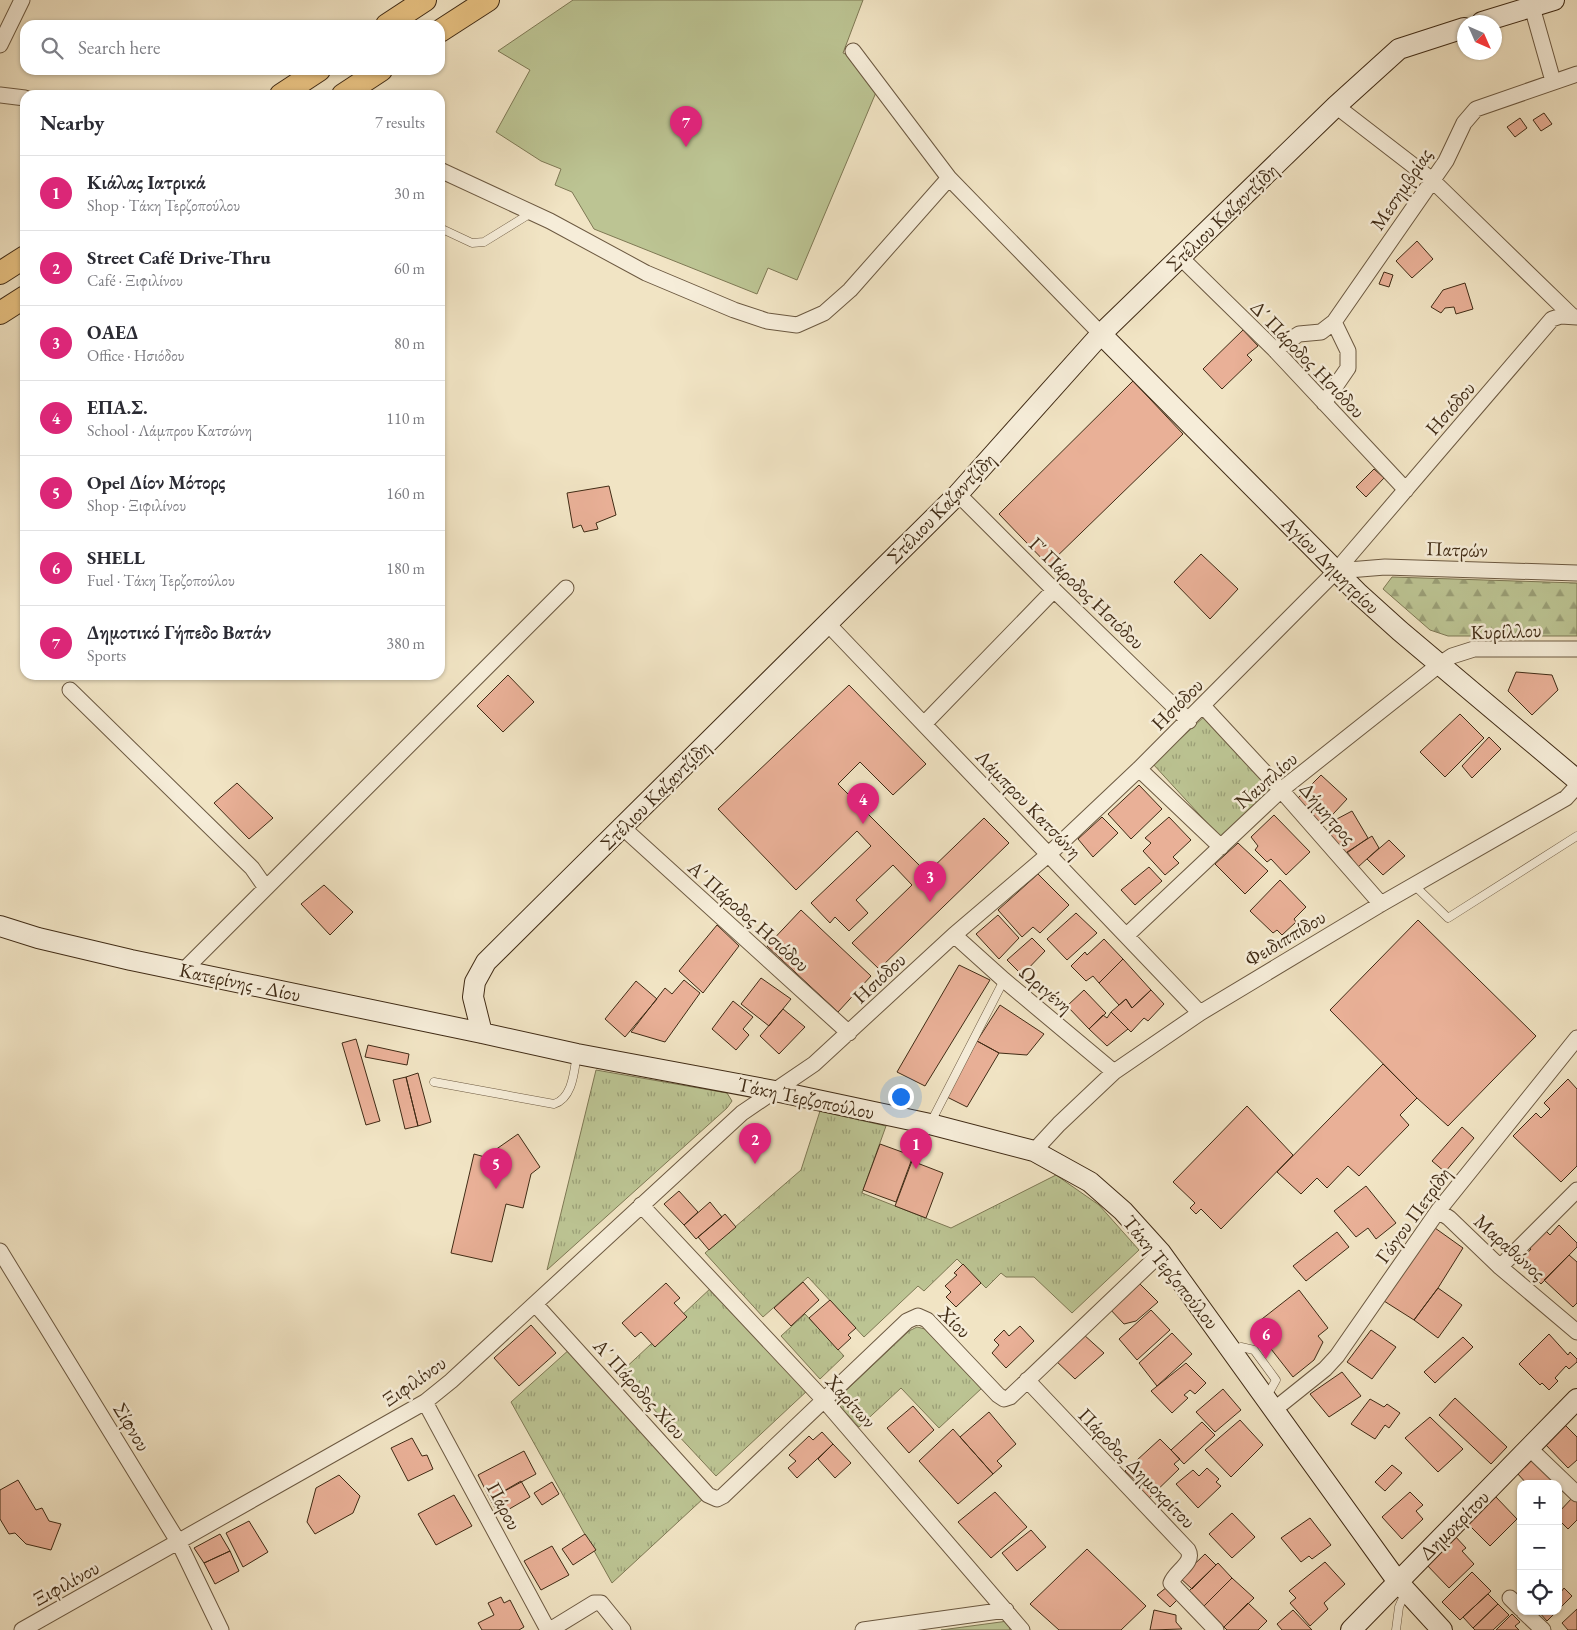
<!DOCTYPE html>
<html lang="en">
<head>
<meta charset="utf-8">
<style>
	:root { --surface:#fff; --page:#f2f2f3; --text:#2b2b33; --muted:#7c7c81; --line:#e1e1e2; --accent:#db2777 }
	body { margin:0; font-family:"EB Garamond",serif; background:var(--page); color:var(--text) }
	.controls { position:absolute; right:15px; bottom:15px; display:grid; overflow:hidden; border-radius:10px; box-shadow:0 1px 4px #0004 }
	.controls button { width:45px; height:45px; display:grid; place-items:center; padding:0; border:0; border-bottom:1px solid var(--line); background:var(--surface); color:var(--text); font:25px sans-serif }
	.compass { position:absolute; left:1457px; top:15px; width:45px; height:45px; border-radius:50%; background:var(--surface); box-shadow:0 1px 4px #0004; rotate:135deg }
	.you { position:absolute; left:900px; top:1096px; width:18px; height:18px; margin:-12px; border:4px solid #fff; border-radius:50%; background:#1a73e8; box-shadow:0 0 0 8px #1a73e833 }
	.badge { display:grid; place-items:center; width:32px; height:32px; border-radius:50%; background:var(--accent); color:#fff; font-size:16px; font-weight:700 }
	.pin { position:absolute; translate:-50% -41px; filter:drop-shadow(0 1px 2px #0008) }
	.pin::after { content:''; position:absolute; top:26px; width:18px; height:15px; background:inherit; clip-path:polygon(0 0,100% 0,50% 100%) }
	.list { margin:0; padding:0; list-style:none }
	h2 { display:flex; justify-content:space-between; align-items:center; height:65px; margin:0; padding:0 20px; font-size:21px }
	h2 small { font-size:16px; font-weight:400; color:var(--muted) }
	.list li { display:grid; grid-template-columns:32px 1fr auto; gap:15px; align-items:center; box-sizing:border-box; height:75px; padding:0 20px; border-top:1px solid var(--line) }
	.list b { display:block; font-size:19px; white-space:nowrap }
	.list p { margin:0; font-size:16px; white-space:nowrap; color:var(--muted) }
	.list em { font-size:16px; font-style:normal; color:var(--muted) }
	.icon { flex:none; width:28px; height:28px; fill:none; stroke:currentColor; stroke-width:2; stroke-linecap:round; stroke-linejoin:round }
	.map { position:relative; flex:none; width:1577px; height:1630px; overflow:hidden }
	.search { position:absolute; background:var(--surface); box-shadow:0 1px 4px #0004; left:20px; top:20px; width:425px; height:55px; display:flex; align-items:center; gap:12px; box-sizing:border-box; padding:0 18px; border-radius:15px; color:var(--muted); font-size:19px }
	.panel { position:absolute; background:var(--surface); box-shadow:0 1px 4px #0004; left:20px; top:90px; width:425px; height:590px; border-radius:15px }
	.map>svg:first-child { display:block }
	.grass { fill:url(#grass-tufts); stroke:#7e7854 }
	.forest { fill:url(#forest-firs); stroke:#7e7854 }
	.pitch { fill:#bcc493; stroke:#7e7854 }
	.building { fill:#e9b097; stroke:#402b15 }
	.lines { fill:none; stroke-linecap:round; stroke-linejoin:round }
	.lane-casing { stroke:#6c5941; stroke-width:9 }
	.street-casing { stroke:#6c5941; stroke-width:17 }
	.secondary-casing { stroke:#402b15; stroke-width:22 }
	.primary-casing { stroke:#402b15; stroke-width:24 }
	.lane { stroke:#f6edd9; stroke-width:8 }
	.street { stroke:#f6edd9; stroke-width:15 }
	.secondary { stroke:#f6edd9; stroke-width:20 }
	.primary { stroke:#e8c282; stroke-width:22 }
	.labels { text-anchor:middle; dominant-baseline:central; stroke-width:5; stroke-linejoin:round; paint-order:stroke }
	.street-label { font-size:20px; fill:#402b15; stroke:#f6edd9 }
</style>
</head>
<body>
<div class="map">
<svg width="1577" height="1630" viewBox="0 0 1577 1630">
	<defs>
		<pattern id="grass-tufts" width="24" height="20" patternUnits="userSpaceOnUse" patternTransform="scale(1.25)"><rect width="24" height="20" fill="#bcc493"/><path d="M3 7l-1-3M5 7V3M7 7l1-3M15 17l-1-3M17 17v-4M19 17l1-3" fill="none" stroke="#9a9f77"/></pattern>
		<pattern id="forest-firs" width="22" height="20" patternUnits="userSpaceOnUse" patternTransform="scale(1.25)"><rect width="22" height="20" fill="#bcc493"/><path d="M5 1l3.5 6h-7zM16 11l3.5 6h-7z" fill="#9a9f77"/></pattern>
	</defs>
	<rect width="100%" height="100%" fill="#f1e4c4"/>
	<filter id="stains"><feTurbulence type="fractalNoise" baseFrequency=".004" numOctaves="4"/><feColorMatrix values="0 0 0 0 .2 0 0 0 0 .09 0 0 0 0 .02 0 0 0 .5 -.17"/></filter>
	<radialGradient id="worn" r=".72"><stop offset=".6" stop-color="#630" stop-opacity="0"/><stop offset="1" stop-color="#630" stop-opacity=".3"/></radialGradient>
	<path class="grass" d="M1206,715L1271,789L1220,837L1153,764Z
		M596,1070L727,1093L732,1101L727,1108L547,1270Z
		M820,1111L886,1126L862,1193L951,1228L1056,1175L1099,1205L1139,1250L1072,1313L1034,1277H1006L1001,1273L986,1288L957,1259L924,1291L918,1286L864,1337L808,1277L763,1317L705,1253L801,1170Z
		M712,1287L808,1390L716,1476L620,1373Z
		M805,1314L844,1356L820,1379L781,1336Z
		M917,1327L925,1329L982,1388L939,1428L901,1388L859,1427L835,1401L909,1331Z
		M571,1348L705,1497L612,1583L511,1402Z"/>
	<path class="forest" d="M1392,577L1577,583V636H1448L1430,630L1383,589Z"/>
	<path class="pitch" d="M573,0H863L843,53L855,58L877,90L797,280L768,268L757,294L594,229L572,192L555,185L561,169L541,161L496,132L530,70L498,51Z
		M1008,1621L1010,1630H941Z"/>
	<path class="building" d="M1544,113L1552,124L1541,131L1533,120Z
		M1520,118L1527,128L1515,137L1507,127Z
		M1417,241L1433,259L1412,278L1396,261Z
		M1384,272L1393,275L1389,287L1379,284Z
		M1465,283L1473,309L1456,314L1454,307L1445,308L1441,313L1431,307L1443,290Z
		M1243,330L1258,346L1247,355L1252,360L1222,389L1203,369Z
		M1133,381L1183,434L1048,565L999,514Z
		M1374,469L1384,478L1366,497L1356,487Z
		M609,486L616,515L596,523L598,529L584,532L581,525L573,528L567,493Z
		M1201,554L1238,589L1210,619L1174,582Z
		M1516,672L1552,675L1558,690L1532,715L1508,691Z
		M508,675L534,702L503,732L477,706Z
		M849,685L926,764L893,795L860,762L838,784L927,873L984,818L1009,843L879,969L852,943L912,885L893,865L856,900L868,913L849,931L835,917L830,923L811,903L871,846L857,831L796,890L718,809Z
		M1460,714L1484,738L1445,777L1420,752Z
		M1489,737L1501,749L1472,778L1462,766Z
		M1321,775L1347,799L1322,826L1296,800Z
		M237,783L273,818L249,839L214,803Z
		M1139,785L1162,809L1131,839L1108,814Z
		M1352,811L1368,838L1344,855L1328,832L1337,825L1335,820Z
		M1274,815L1310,852L1286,875L1271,859L1267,862L1255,850L1258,846L1251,837Z
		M1102,817L1118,833L1093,857L1078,839Z
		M1169,817L1191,840L1173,857L1179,863L1165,875L1143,851L1151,843L1145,838Z
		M1372,836L1379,848L1358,867L1347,852Z
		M1389,840L1405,856L1383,875L1367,859Z
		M1238,843L1268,871L1245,894L1215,864Z
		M1149,867L1162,881L1135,905L1121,890Z
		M1038,874L1069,905L1040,933L1033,927L1022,937L998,910Z
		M1280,880L1306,907L1294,919L1296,922L1282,935L1277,930L1273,933L1250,911Z
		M324,885L353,912L330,935L301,904Z
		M801,910L871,976L838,1012L767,946Z
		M1076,913L1097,933L1067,960L1047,939Z
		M998,915L1019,938L999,959L976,934Z
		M1418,920L1536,1036L1448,1126L1417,1098L1330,1010Z
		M717,925L739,946L703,993L679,971Z
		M1032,938L1045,951L1022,975L1007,960Z
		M1104,939L1123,959L1099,983L1093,976L1086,981L1071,966L1085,952L1087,955Z
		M1123,959L1151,990L1132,1008L1126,999L1119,1005L1099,983Z
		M959,965L990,980L925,1086L897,1072Z
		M761,978L791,999L769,1026L741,1004Z
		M684,980L700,993L665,1042L631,1032L665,988L672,994Z
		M636,981L657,999L625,1037L605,1019Z
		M1084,990L1106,1013L1089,1029L1067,1006Z
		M1151,990L1164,1004L1148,1021L1144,1018L1131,1032L1111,1012L1126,999L1132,1008Z
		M733,1001L753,1017L743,1029L749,1035L736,1050L712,1029Z
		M1000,1005L1044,1034L1027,1055L999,1053L977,1041Z
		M783,1009L805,1027L779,1054L760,1036Z
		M1111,1012L1128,1029L1107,1046L1089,1029L1103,1015L1107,1018Z
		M356,1039L380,1121L366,1125L342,1043Z
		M977,1041L999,1053L967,1107L947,1097Z
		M368,1045L409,1054L407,1065L365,1057Z
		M1383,1064L1417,1098L1400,1115L1409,1125L1359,1176L1348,1166L1327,1188L1317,1178L1301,1194L1277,1172Z
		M418,1073L431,1122L418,1126L406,1077Z
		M406,1077L418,1126L405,1129L393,1080Z
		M1568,1079L1577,1089V1166L1561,1182L1513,1136L1536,1113L1541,1118L1550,1109L1544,1103Z
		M1247,1106L1293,1155L1221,1229L1201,1209L1196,1214L1190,1208L1195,1203L1173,1182Z
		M1462,1127L1474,1138L1445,1172L1432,1161Z
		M518,1134L540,1167L531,1174L523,1208L506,1204L492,1262L451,1253L474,1154L485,1157Z
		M880,1144L913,1156L896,1202L863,1190Z
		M912,1161L943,1173L926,1218L895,1206Z
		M1366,1186L1396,1223L1376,1239L1368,1228L1356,1237L1334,1211Z
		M679,1191L698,1212L684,1225L664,1204Z
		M710,1202L722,1217L696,1239L684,1225Z
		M725,1214L736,1227L709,1250L698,1237Z
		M1559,1225L1577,1243V1247L1541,1284L1519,1262L1531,1249L1528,1247L1545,1230L1550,1235Z
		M1435,1228L1463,1248L1438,1288L1414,1320L1384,1301Z
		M1337,1232L1349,1247L1306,1281L1293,1266Z
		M1569,1255L1577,1262V1303L1573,1307L1544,1280Z
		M963,1264L981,1283L956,1307L946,1297L951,1292L945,1286L957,1275L954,1273Z
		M1137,1281L1158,1302L1136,1321L1124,1324L1108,1307Z
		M803,1282L819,1300L791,1326L774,1308Z
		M666,1283L680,1298L674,1303L687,1317L655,1347L641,1332L635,1337L622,1323Z
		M1438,1288L1462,1305L1438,1338L1414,1320Z
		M1299,1290L1328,1328L1318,1336L1323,1342L1314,1360L1293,1377L1253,1326Z
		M830,1300L856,1328L848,1335L851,1338L838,1350L809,1318Z
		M1151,1310L1170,1330L1137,1360L1119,1339Z
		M531,1325L556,1353L519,1386L494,1358Z
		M1020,1326L1034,1341L1006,1368L992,1353L999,1345L994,1340L1004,1330L1009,1336Z
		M1371,1330L1396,1347L1372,1379L1347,1362Z
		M1172,1333L1192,1354L1157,1386L1139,1363Z
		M1083,1334L1104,1353L1075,1379L1054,1359Z
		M1549,1334L1568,1355L1570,1352L1577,1359V1362L1569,1369L1566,1366L1555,1378L1558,1381L1549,1390L1542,1383L1540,1385L1519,1364Z
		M1463,1337L1473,1347L1435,1383L1424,1372Z
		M1186,1363L1206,1383L1195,1394L1190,1390L1184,1395L1188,1398L1172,1413L1151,1391Z
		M1342,1372L1361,1396L1329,1417L1310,1394Z
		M1223,1389L1241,1410L1215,1432L1196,1412Z
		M1455,1398L1507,1447L1491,1464L1439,1415Z
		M1370,1399L1384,1407L1387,1404L1400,1413L1389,1428L1385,1425L1375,1439L1351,1424Z
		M913,1406L934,1430L909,1453L887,1428Z
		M989,1412L1016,1444L997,1461L1002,1466L993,1474L960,1437Z
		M1430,1417L1463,1449L1438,1472L1405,1438Z
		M1240,1420L1263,1445L1231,1477L1205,1450Z
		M1202,1422L1215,1435L1184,1464L1171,1450Z
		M1565,1425L1577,1437V1460L1568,1468L1545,1444Z
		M953,1429L993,1474L958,1504L919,1461Z
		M822,1432L833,1444L797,1478L788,1468L796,1461L789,1455L809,1436L813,1440Z
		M412,1438L422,1456L427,1455L433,1469L408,1481L391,1448Z
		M1160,1439L1180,1459L1174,1464L1179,1469L1148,1499L1135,1486L1138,1483L1125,1471Z
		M833,1444L851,1463L835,1478L818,1459Z
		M524,1451L536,1474L490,1499L478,1475Z
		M1532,1459L1554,1482L1552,1484H1527L1517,1473Z
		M1392,1465L1402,1473L1385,1491L1375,1482Z
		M1207,1468L1219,1479L1216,1482L1221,1486L1198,1508L1176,1484L1193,1470L1199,1476Z
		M339,1475L360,1496L353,1513L315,1534L307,1522L316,1488Z
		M18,1480L36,1510L42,1508L49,1521L61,1524L51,1550L26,1544L15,1533L9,1534L0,1519V1490Z
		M521,1481L530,1497L499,1515L490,1499Z
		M552,1482L559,1494L542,1505L534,1493Z
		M995,1492L1027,1527L991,1558L958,1522Z
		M1410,1492L1423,1505L1416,1511L1423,1519L1402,1539L1382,1517Z
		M454,1495L472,1526L436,1545L418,1514Z
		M1495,1496L1517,1519L1490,1546L1468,1524Z
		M1573,1497L1577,1501V1520L1568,1529L1558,1519V1513Z
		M1232,1513L1255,1537L1232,1558L1209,1534Z
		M1310,1518L1331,1545L1312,1559L1309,1556L1301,1562L1281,1538Z
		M249,1521L268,1552L243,1567L226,1533Z
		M1031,1530L1046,1547L1017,1571L1002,1553Z
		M220,1534L230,1551L204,1563L194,1548Z
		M585,1534L596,1550L573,1565L562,1549Z
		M1454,1535L1466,1548L1462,1551L1474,1564L1449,1588L1424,1562Z
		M552,1546L569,1575L541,1590L524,1561Z
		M1087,1549L1146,1606L1121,1630H1059L1030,1604Z
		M230,1551L239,1571L215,1584L204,1563Z
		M1205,1554L1216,1565L1192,1589L1180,1578Z
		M1325,1562L1345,1584L1324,1603L1328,1609L1310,1626L1290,1603L1296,1598L1289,1591Z
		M1218,1563L1232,1578L1204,1606L1189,1591Z
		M1472,1572L1491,1591L1460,1620L1442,1602Z
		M1232,1578L1254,1598L1224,1627L1204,1606Z
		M1167,1587L1179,1598L1170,1607L1157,1595Z
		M1564,1588L1572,1596L1558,1610V1590L1561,1592Z
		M1488,1594L1498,1604L1473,1628L1463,1617Z
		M501,1597L504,1603L510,1600L524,1627L519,1630H482L478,1623L494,1615L488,1603Z
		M1248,1603L1267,1621L1258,1630H1227L1224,1627Z
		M1498,1604L1509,1615L1493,1630H1475L1473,1628Z
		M1577,1609V1630H1568L1562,1623Z
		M1154,1610L1176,1615V1622L1182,1629L1150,1630Z
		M1293,1610L1312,1630H1282L1277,1624Z
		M1538,1611H1557L1547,1621Z
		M1512,1614L1520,1622L1515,1626L1519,1630H1496Z"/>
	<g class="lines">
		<g class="lane-casing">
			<path id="lane" d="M440,228L472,243L484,242L531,213
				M1414,885L1448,918L1577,836
				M434,1082L554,1104C573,1098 574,1071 577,1054
				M931,1122L1004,980
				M1241,1347L1254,1350L1276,1380L1271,1389
				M1396,1630L1399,1607L1405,1593"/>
		</g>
		<g class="street-casing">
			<path id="street" d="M1532,7L1553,81
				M0,45L22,0
				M853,51L949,178L1101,334
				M0,95L25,98
				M1336,106L1432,180L1571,315
				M440,170L550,221L646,273L734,310L767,321L797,325L824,313L850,290L949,178
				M1180,257L1275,350L1406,490
				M1275,350L1299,334L1321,332L1334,322L1446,161L1464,123L1476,109L1577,74
				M1324,403L1348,368V351L1334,322
				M958,494L1054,590L1189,721
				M1336,571L1385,567L1577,573
				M828,624L1200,1013
				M70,690L252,868L266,888
				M1203,706L1281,790L1381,904
				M924,724L1054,590
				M1139,769L1221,847
				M622,827L849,1033
				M954,935L1004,980L1114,1072
				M1127,935L1281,790L1440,664L1452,656L1474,649H1577
				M184,970L566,588
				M1034,1151L1059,1124L1114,1072L1200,1013L1381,904L1566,798L1577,786
				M641,1205L824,1400L1022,1630
				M1438,1211L1449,1218L1500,1267L1577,1332
				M0,1251L179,1543L221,1630
				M1500,1267L1577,1190
				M535,1304L708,1495L717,1499L723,1496L907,1321L918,1316L927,1320L998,1395L1004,1399L1010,1397L1161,1253
				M1027,1380L1188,1550C1195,1563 1175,1571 1171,1583L1216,1630
				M425,1402L548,1630
				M1275,1409L1325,1369L1337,1356L1438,1211L1577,1038
				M1529,1448L1577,1494
				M1510,1598L1521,1609
				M1523,1611L1543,1630
				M22,1630L425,1402L451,1381L742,1113L814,1064L954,935L1049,854L1139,769L1336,571L1552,319L1561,316L1577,317
				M550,1630L594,1603H601L623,1630
				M863,1630L1006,1610"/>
		</g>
		<g class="secondary-casing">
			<path id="secondary" d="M1482,22L1554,0
				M1101,334L1359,594L1400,631L1577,780
				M0,926L38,938L131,960L482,1033L577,1054L775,1091L930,1124L1034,1151L1090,1182L1123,1211L1161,1253L1398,1582L1442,1630
				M482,1033L473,997L475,982L486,962L958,494L1101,334L1336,106L1399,49L1464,28
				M1351,1630L1577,1399"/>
		</g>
		<g class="primary-casing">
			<path id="primary" d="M387,25L425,0
				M440,31L488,0
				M281,95L319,70
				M343,95L381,70
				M0,273L25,257
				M0,313L25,297"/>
		</g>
		<use href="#lane" class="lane"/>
		<use href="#street" class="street"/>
		<use href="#secondary" class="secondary"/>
		<use href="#primary" class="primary"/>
	</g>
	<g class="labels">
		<g class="street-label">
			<text transform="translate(1401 189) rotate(-56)">Μεσημβρίας</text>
			<text transform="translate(1222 217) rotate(-44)">Στέλιου Καζαντζίδη</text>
			<text transform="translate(1308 359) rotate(46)">Δ΄ Πάροδος Ησιόδου</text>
			<text transform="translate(1450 408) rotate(-49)">Ησιόδου</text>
			<text transform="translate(941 508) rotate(-46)">Στέλιου Καζαντζίδη</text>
			<text transform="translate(1457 549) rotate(2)">Πατρών</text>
			<text transform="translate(1331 565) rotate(45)">Αγίου Δημητρίου</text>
			<text transform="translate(1087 593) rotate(44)">Γ΄ Πάροδος Ησιόδου</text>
			<text transform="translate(1506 631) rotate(-2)">Κυρίλλου</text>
			<text transform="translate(1177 704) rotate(-45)">Ησιόδου</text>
			<text transform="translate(1266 780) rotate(-41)">Ναυπλίου</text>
			<text transform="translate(655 795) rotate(-45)">Στέλιου Καζαντζίδη</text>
			<text transform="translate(1029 804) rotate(46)">Λάμπρου Κατσώνη</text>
			<text transform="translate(1328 813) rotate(49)">Δήμητρος</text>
			<text transform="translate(749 916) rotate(42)">Α΄ Πάροδος Ησιόδου</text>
			<text transform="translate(1285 938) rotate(-31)">Φειδιππίδου</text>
			<text transform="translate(879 978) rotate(-43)">Ησιόδου</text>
			<text transform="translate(240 982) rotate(12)">Κατερίνης - Δίου</text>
			<text transform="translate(1046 989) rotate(40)">Ωριγένη</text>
			<text transform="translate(806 1098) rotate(12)">Τάκη Τερζοπούλου</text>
			<text transform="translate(1413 1215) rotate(-54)">Γώγου Πετρίδη</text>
			<text transform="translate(1510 1247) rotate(42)">Μαραθώνος</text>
			<text transform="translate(1171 1272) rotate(51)">Τάκη Τερζοπούλου</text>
			<text transform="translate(955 1322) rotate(44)">Χίου</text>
			<text transform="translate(414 1381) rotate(-35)">Ξιφιλίνου</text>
			<text transform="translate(640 1389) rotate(48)">Α΄ Πάροδος Χίου</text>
			<text transform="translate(851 1401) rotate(48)">Χαρίτων</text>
			<text transform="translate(132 1427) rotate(59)">Σίφνου</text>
			<text transform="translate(1137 1468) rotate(46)">Πάροδος Δημοκρίτου</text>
			<text transform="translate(504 1506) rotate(62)">Πάρου</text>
			<text transform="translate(1454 1525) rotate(-45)">Δημοκρίτου</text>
			<text transform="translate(66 1583) rotate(-29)">Ξιφιλίνου</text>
		</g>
	</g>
	<rect width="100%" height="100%" filter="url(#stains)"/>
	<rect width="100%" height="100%" fill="url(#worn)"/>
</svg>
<div class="controls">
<button>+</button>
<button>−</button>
<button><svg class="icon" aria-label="locate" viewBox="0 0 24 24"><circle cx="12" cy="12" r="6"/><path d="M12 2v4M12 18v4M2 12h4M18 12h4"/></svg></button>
</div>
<svg class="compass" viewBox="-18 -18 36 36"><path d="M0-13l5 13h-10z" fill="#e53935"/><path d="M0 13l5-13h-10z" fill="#7c7c81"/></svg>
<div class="you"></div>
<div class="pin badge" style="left:916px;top:1169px">1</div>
<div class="pin badge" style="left:755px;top:1164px">2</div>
<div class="pin badge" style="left:930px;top:902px">3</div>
<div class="pin badge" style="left:863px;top:824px">4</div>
<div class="pin badge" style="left:496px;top:1189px">5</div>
<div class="pin badge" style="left:1266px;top:1359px">6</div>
<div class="pin badge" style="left:686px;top:147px">7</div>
<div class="search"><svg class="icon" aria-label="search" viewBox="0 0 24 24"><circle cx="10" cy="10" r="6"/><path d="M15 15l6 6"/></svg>Search here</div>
<section class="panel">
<h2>Nearby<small>7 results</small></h2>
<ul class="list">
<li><span class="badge">1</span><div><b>Κιάλας Ιατρικά</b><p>Shop · Τάκη Τερζοπούλου</p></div><em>30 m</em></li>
<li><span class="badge">2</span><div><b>Street Café Drive-Thru</b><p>Café · Ξιφιλίνου</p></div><em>60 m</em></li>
<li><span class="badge">3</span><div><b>ΟΑΕΔ</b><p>Office · Ησιόδου</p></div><em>80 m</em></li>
<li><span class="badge">4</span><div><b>ΕΠΑ.Σ.</b><p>School · Λάμπρου Κατσώνη</p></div><em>110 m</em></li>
<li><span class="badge">5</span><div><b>Opel Δίον Μότορς</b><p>Shop · Ξιφιλίνου</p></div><em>160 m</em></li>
<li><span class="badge">6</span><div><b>SHELL</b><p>Fuel · Τάκη Τερζοπούλου</p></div><em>180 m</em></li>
<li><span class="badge">7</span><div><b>Δημοτικό Γήπεδο Βατάν</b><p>Sports</p></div><em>380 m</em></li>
</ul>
</section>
</div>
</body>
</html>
